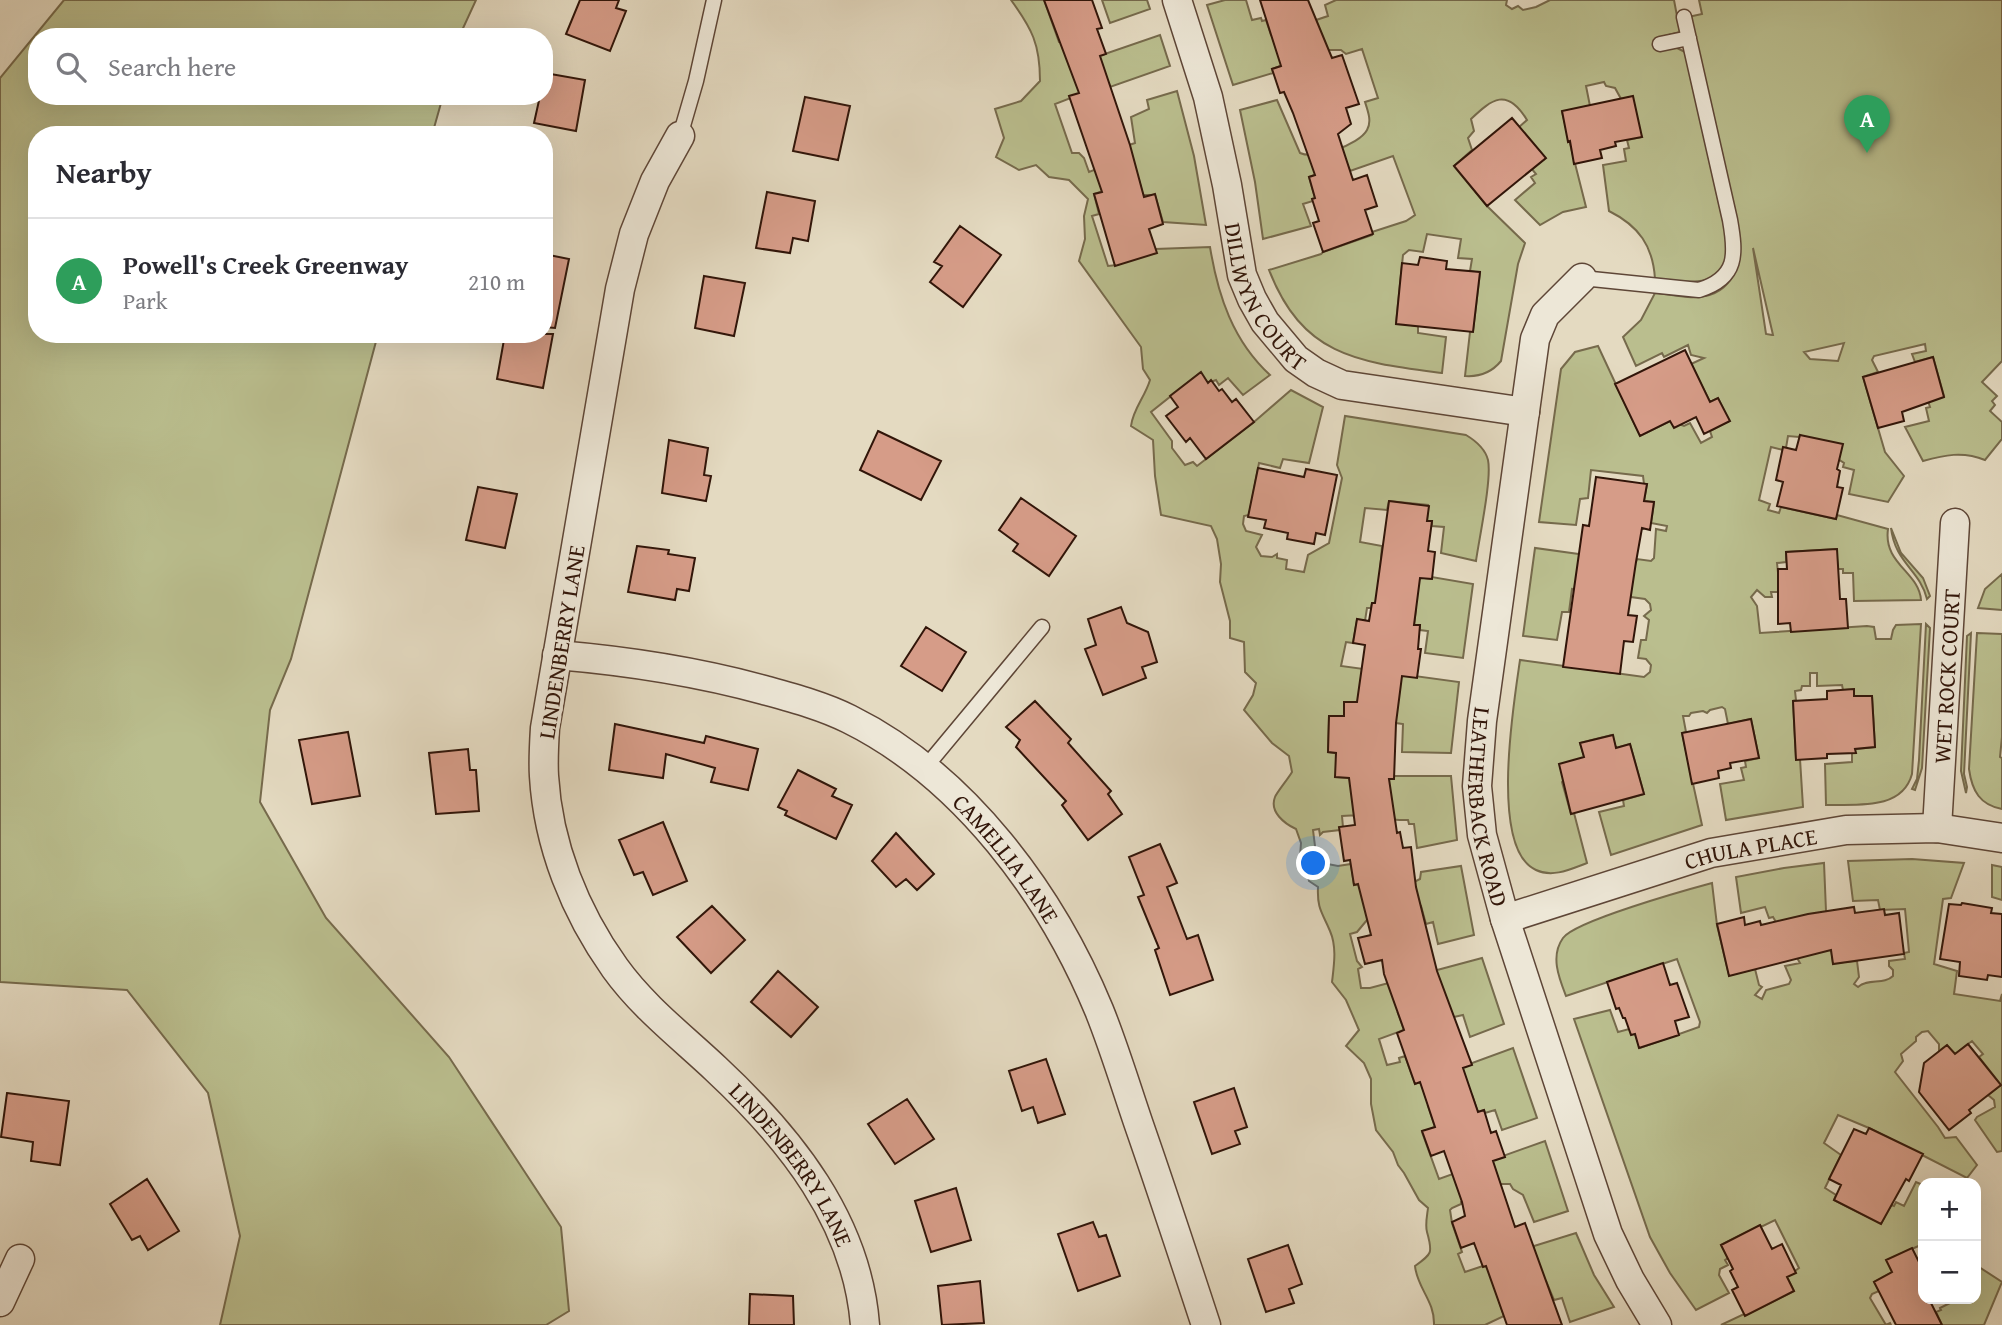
<!DOCTYPE html>
<html lang="en">
<head>
<meta charset="utf-8">
<style>
	:root { --surface:#fff; --page:#f2f2f3; --text:#2b2b33; --muted:#7c7c81; --line:#e1e1e2; --accent:#8f2418 }
	body { margin:0; font-family:"Gentium Book Plus",serif; background:var(--page); color:var(--text) }
	.controls { position:absolute; right:21px; bottom:21px; display:grid; overflow:hidden; border-radius:14px; box-shadow:0 7px 28px #0002 }
	.controls button { width:63px; height:63px; display:grid; place-items:center; padding:0; border:0; border-bottom:2px solid var(--line); background:var(--surface); color:var(--text); font:35px sans-serif }
	.you { position:absolute; left:1314px; top:864px; width:24px; height:24px; margin:-18px; border:5px solid #fff; border-radius:50%; background:#1a73e8; box-shadow:0 0 0 10px #1a73e833 }
	.badge { display:grid; place-items:center; width:46px; height:46px; border-radius:50%; background:var(--accent); color:#fff; font-size:23px; font-weight:700 }
	.pin { position:absolute; translate:-50% -58px; filter:drop-shadow(0 2px 4px #0008) }
	.pin::after { content:''; position:absolute; top:37px; width:24px; height:21px; background:inherit; clip-path:polygon(0 0,100% 0,50% 100%) }
	.list { margin:0; padding:0; list-style:none }
	h2 { display:flex; justify-content:space-between; align-items:center; height:91px; margin:0; padding:0 28px; font-size:30px }
	h2 small { font-size:23px; font-weight:400; color:var(--muted) }
	.list li { display:grid; grid-template-columns:46px 1fr auto; gap:21px; align-items:center; box-sizing:border-box; height:126px; padding:0 28px; border-top:2px solid var(--line) }
	.list b { display:block; font-size:26px; white-space:nowrap }
	.list p { margin:0; font-size:23px; white-space:nowrap; color:var(--muted) }
	.list em { font-size:23px; font-style:normal; color:var(--muted) }
	.icon { flex:none; width:38px; height:38px; fill:none; stroke:currentColor; stroke-width:2; stroke-linecap:round; stroke-linejoin:round }
	.map { position:relative; flex:none; width:2002px; height:1325px; overflow:hidden }
	.search { position:absolute; background:var(--surface); box-shadow:0 7px 28px #0002; left:28px; top:28px; width:525px; height:77px; display:flex; align-items:center; gap:18px; box-sizing:border-box; padding:0 24px; border-radius:28px; color:var(--muted); font-size:26px }
	.panel { position:absolute; background:var(--surface); box-shadow:0 7px 28px #0002; left:28px; top:126px; width:525px; height:217px; border-radius:28px }
	.map>svg:first-child { display:block }
	.green { fill:#babe8e; stroke:#766a4c; stroke-width:2; fill-rule:evenodd }
	.building { fill:#d69c88; stroke:#311509; stroke-width:2 }
	.lines { fill:none; stroke-linecap:round; stroke-linejoin:round }
	.service-casing { stroke:#5e4637; stroke-width:17 }
	.minor-casing { stroke:#5e4637; stroke-width:31 }
	.service { stroke:#ede7d7; stroke-width:14 }
	.minor { stroke:#ede7d7; stroke-width:28 }
	.labels { text-anchor:middle; dominant-baseline:central; stroke-width:7; stroke-linejoin:round; paint-order:stroke }
	.street-label { font-size:23px; fill:#311509; stroke:#ede7d7 }
</style>
</head>
<body>
<div class="map">
<svg width="2002" height="1325" viewBox="0 0 2002 1325">
	<rect width="100%" height="100%" fill="#e4dac1"/>
	<filter id="stains"><feTurbulence type="fractalNoise" baseFrequency=".00286" numOctaves="4"/><feColorMatrix values="0 0 0 0 .2 0 0 0 0 .09 0 0 0 0 .02 0 0 0 .5 -.17"/></filter>
	<radialGradient id="worn" r=".72"><stop offset=".6" stop-color="#630" stop-opacity="0"/><stop offset="1" stop-color="#630" stop-opacity=".3"/></radialGradient>
	<path class="green" d="M64,0H476L459,37H37V96H443L432,135H37V334H378L291,659L270,710L260,802L326,918L449,1057L561,1227L569,1311L546,1325H220L240,1236L208,1093L127,990L0,982V78Z
		M1011,0H1044L1059,42H1061L1070,66L1160,35L1170,66L1110,87L1109,83L1055,104L1072,153H1079L1084,158L1089,172L1097,169L1093,157L1135,143L1131,117L1149,109L1147,100L1177,91L1194,156L1206,225L1163,222L1155,195H1143L1139,180L1094,194L1099,214L1092,216L1108,266L1117,265L1155,249L1210,247C1218,296 1233,341 1270,375L1243,395L1228,378L1219,385L1216,380L1208,383L1200,373L1151,412L1172,441V448L1185,465L1193,462L1197,466L1254,422L1291,390L1323,407L1309,463L1283,459L1280,468L1259,463L1249,515L1244,516L1243,524L1246,531L1262,535L1256,547L1261,556L1272,557L1277,554V558L1287,560L1286,569L1304,572L1308,555L1329,543L1342,478L1337,465L1345,416L1466,435C1476,441 1485,448 1488,460C1492,479 1479,539 1476,561L1441,553L1444,527L1432,526V521H1427L1428,505L1389,501L1387,510L1365,508L1360,542L1382,546L1380,572L1431,579L1432,577L1473,584L1463,658L1425,653L1428,631L1420,630V625H1414L1416,609L1372,603L1371,608H1367L1365,621L1357,620L1353,643L1346,642L1341,666L1459,682L1451,753L1402,752L1403,724L1396,723L1393,703L1344,702V716H1329L1328,752L1336,753V777L1394,779V776H1451L1457,840L1417,848L1414,824H1409L1408,820C1385,821 1364,813 1342,816L1343,827L1340,830L1323,832L1320,835L1319,829L1313,830L1317,862L1338,866L1351,864L1354,885L1403,878L1412,883L1420,879L1421,872L1461,866L1474,935L1438,944L1433,922L1426,924L1421,906L1367,920L1357,932L1350,934L1357,961L1362,967L1358,969L1361,988H1370L1482,958L1504,1024L1470,1037L1463,1015L1454,1017L1398,1013L1404,1030L1379,1039L1387,1065L1400,1062L1399,1058L1405,1056L1415,1084L1513,1048L1537,1118L1502,1130L1495,1110L1485,1113L1484,1110L1478,1112L1472,1095L1428,1106L1435,1127L1422,1132L1439,1179L1545,1141L1568,1211L1534,1222L1523,1195L1513,1189L1510,1184H1500L1498,1189L1461,1202V1204L1452,1208L1450,1210L1452,1223L1462,1252L1458,1254L1465,1272L1534,1249V1246L1576,1233L1594,1275L1614,1307L1570,1322L1562,1298L1554,1300L1546,1281L1498,1298L1504,1316L1485,1325H1434C1435,1301 1417,1288 1415,1266C1432,1254 1433,1253 1427,1232C1425,1225 1427,1216 1428,1208L1419,1200L1404,1173L1398,1165L1393,1152L1376,1130L1371,1104V1079L1364,1063L1346,1046L1359,1030L1346,1000L1332,982C1334,965 1337,947 1330,931C1322,912 1317,909 1318,887L1309,881L1306,865L1300,857L1301,843L1296,829C1285,824 1269,812 1275,797C1277,792 1288,779 1292,772L1289,756L1272,743L1244,710L1253,695L1256,683L1245,672L1244,642L1230,638V621L1220,582L1221,564L1217,539L1211,526L1161,515L1155,476L1153,440L1131,426C1133,409 1145,397 1150,380L1143,369L1141,347L1079,261L1085,239L1084,216L1088,199L1069,180L1049,177L1036,165L1019,170L996,157L1004,138L995,109L1021,101L1040,81C1040,44 1032,29 1011,0Z
		M1102,0H1147L1150,9L1110,23Z
		M1225,0H1246L1252,20L1261,18L1262,21L1266,20L1271,35L1328,16L1325,5L1336,0H1507L1506,5L1512,9L1518,6L1523,10L1536,7L1550,0H1674L1680,32L1657,38L1685,52L1726,234C1726,241 1728,249 1727,256C1722,291 1680,281 1655,279C1653,246 1639,226 1609,211L1603,165L1626,161L1624,149L1629,148L1627,140L1642,137L1615,88L1606,86L1604,82L1586,86L1590,106L1562,112L1586,207L1563,212L1540,225L1515,200L1535,183L1531,177L1536,174L1531,168L1519,127L1527,120C1507,87 1492,99 1471,119L1474,131L1468,138L1472,150L1454,166L1487,206L1525,243L1518,264L1501,361C1492,372 1479,377 1465,376L1470,332L1473,331L1480,273L1470,271L1472,259L1458,258L1461,239L1427,234L1423,252L1409,250L1403,255L1396,323L1418,326V333L1446,337L1442,373C1358,362 1303,357 1269,270L1321,254L1323,252L1372,235V232L1406,221L1415,215L1393,156L1350,171L1347,164L1309,177L1315,198L1313,201L1303,204L1311,226L1263,239L1255,182L1240,110L1277,100L1300,153C1315,160 1359,145 1367,130C1372,122 1368,111 1365,102L1378,98L1362,49L1346,54L1341,50H1326L1272,69L1273,73L1233,85L1207,5Z
		M1699,0H2002V361L1982,382L1997,396L1992,401L1995,405L1990,411L2002,422V439L1985,460C1963,451 1944,455 1923,461L1905,427L1929,421L1926,408L1930,407L1928,401L1944,396L1933,357L1915,362L1912,354L1926,351L1925,344L1874,356L1872,360L1878,372L1863,377L1885,452L1904,476L1888,502L1849,494L1854,470L1843,467L1844,463L1800,435L1799,437L1788,436L1786,448L1783,450L1771,447L1759,500L1770,504L1768,510L1779,513L1781,507L1836,519L1837,515L1888,529C1883,564 1919,572 1921,600L1854,601L1853,573H1843V569H1838L1836,549L1786,552V562L1777,563L1780,592H1771L1772,597H1765L1757,590L1751,597L1757,606L1760,633L1867,626L1874,627L1876,639H1891L1893,630L1896,625L1921,624L1912,774C1902,811 1856,804 1826,805L1825,764L1852,762V753H1855V749L1875,747L1872,696H1854V689L1843,690L1842,685L1817,686V673H1810V686H1802L1801,690L1795,691L1796,700L1793,701L1796,759H1800L1803,807L1726,820L1720,784L1744,780L1741,768L1746,767L1745,761L1759,758L1751,719L1728,724L1725,709L1722,707L1710,710L1707,713L1703,711L1691,713L1689,716H1683L1686,732L1682,733L1702,825L1611,855L1599,812L1624,806L1623,800L1644,794L1630,744L1616,748L1612,735L1580,743L1584,757L1562,782L1571,814L1574,813L1587,863C1571,869 1553,878 1536,870C1489,849 1514,702 1520,660L1644,677L1650,672L1651,665L1646,659L1638,658L1641,640H1646L1649,620L1644,616L1651,610L1650,604L1645,599L1572,589L1569,612H1562L1557,640L1523,636L1535,548L1636,562L1637,559L1651,561L1654,558L1656,529L1666,531L1667,526L1651,523L1654,503L1644,501L1647,484H1644L1643,476L1591,470L1588,498L1580,499L1576,525L1539,522L1561,369L1575,352L1598,346L1640,436L1670,421L1684,426L1690,423L1701,443L1712,437L1710,431L1729,421L1718,398L1710,402L1691,364L1704,358L1691,355L1688,345L1664,357L1662,353L1636,366L1623,337L1641,320L1655,293C1666,294 1677,296 1688,297C1730,300 1743,268 1739,233L1688,17L1702,14ZM1753,248L1773,335H1772L1766,334ZM1844,343L1838,361L1810,359L1804,352Z
		M1891,528L1901,553L1923,578L1930,596L1927,599C1920,570 1895,563 1891,528Z
		M2002,574V610L1978,608L1985,589Z
		M1926,624L1930,628L1922,768L1915,790L1912,789L1917,779L1919,760Z
		M1971,633L1964,774L1967,787L1966,793L1961,771L1967,636Z
		M1977,633L2002,634V737L2000,757L2002,758V809C1980,805 1972,791 1969,769Z
		M1912,859L1964,863L1951,898L1943,899L1934,964L1957,971L1954,994L2000,1001L2002,994V1151L1997,1152L1975,1120L1977,1117L1995,1107L1994,1100L1988,1095L2001,1085L1979,1057L1983,1054L1972,1041L1955,1054L1947,1045L1939,1051V1044L1928,1031L1922,1032L1916,1037V1041L1901,1054L1903,1061L1895,1072L1938,1127L1945,1138L1956,1137L1977,1165L1967,1178L1869,1128L1838,1115L1824,1143L1841,1155L1825,1188L1836,1195L1834,1200L1881,1224L1891,1205L1894,1206L1896,1202L1904,1206L1916,1182L1923,1185V1244L1887,1260L1892,1272L1874,1282L1879,1291L1872,1294L1870,1298L1886,1325L1890,1323L1891,1325H1721L1744,1314L1745,1316L1794,1291L1787,1277L1799,1268L1775,1220L1761,1227L1760,1225L1721,1245L1728,1258L1725,1260L1728,1265L1720,1269L1719,1275L1729,1293L1696,1310L1670,1273L1650,1237L1574,1019L1610,1010L1618,1032L1629,1029L1635,1034L1640,1048L1699,1027L1700,1022L1677,959L1566,996C1559,978 1550,956 1563,938C1575,921 1686,890 1712,883L1717,925L1729,975L1755,969L1759,985L1762,987L1755,995L1762,999L1766,990L1789,984L1791,980L1785,966L1800,963L1773,917L1769,918L1765,907L1741,913L1736,877L1784,868L1824,863L1826,911L1833,963L1857,961L1859,977L1854,984L1858,987C1868,978 1884,985 1893,976V970L1889,966V961L1905,959L1904,953L1909,952L1905,909L1880,910L1878,900L1853,901L1848,861Z
		M1992,865L2002,867V900L1992,897Z
		M1976,1265L2002,1282L1984,1325H1942L1936,1312L1941,1310L1940,1308L1950,1303L1948,1299H1976Z"/>
	<path class="building" d="M580,0H619L616,8L626,11L610,51L566,34Z
		M1044,0H1092L1102,28L1097,29L1106,54L1100,56L1130,145L1144,197L1155,194L1163,224L1149,229L1157,253L1115,266L1094,194L1102,192L1069,96L1079,93Z
		M1260,0H1308L1332,58L1342,55L1359,104L1346,108L1351,124L1338,134L1353,180L1367,175L1377,206L1365,210L1373,234L1323,252L1313,223L1319,221L1312,199L1315,198L1309,177L1315,175L1293,113L1284,92L1280,93L1272,69L1281,66Z
		M545,73L585,80L576,131L534,123L540,96H544Z
		M1633,96L1642,137L1615,142L1616,146L1600,150L1602,158L1574,164L1570,141L1568,142L1562,111Z
		M805,97L850,106L838,160L793,151Z
		M1512,118L1546,158L1487,206L1454,166Z
		M767,192L815,201L808,241L793,238L790,253L756,248Z
		M960,226L1001,255L963,307L930,282L942,266L934,262Z
		M544,254L569,259L555,328L544,327Z
		M1420,257L1447,261L1446,269L1480,272L1473,332L1396,324L1402,263L1418,265Z
		M704,276L745,283L734,336L695,328Z
		M505,334H553L543,388L497,379Z
		M1685,350L1710,402L1718,398L1730,421L1704,434L1696,417L1674,428L1670,421L1640,436L1615,384Z
		M1933,357L1944,397L1902,412L1904,421L1878,428L1863,377Z
		M1201,372L1208,383L1211,380L1219,391L1222,389L1232,402L1236,399L1254,422L1206,459L1190,438L1186,442L1166,416L1178,407L1170,396Z
		M878,431L941,461L921,500L860,470Z
		M1800,435L1843,444L1837,469L1840,471L1837,487L1843,488L1836,519L1777,506L1783,482L1776,480L1783,447L1796,450Z
		M669,440L708,448L704,475L711,476L706,501L662,493Z
		M1258,468L1304,477L1306,469L1337,475L1325,535L1316,533L1314,544L1287,539L1288,533L1264,528L1266,520L1248,517Z
		M1596,477L1647,484L1644,501L1654,502L1650,530L1642,528L1636,562L1628,615L1637,616L1633,642L1624,641L1620,674L1563,667L1583,525L1589,526Z
		M478,487L517,494L505,548L466,540Z
		M1021,498L1076,536L1049,576L1013,551L1018,544L999,530Z
		M1389,501L1429,506L1427,521H1432L1428,551L1435,552L1432,579L1420,578L1414,625H1420L1418,649H1421L1417,678L1402,676L1396,723L1394,779H1389L1397,833L1400,832L1403,848L1411,847L1416,887L1437,971L1472,1065L1463,1068L1478,1112L1484,1110L1491,1133L1496,1131L1505,1157L1493,1161L1515,1227L1525,1223L1562,1325H1507L1486,1266L1483,1267L1474,1243L1461,1248L1452,1222L1465,1216L1462,1202L1444,1151L1431,1156L1422,1131L1435,1127L1420,1082L1415,1084L1397,1033L1404,1030L1384,974L1382,960L1365,964L1358,938L1371,935L1358,884L1354,885L1350,860L1344,861L1339,827L1355,825L1349,778L1335,777L1336,753L1328,752L1329,716H1344V702H1357L1365,645L1353,643L1357,619L1369,621L1372,603H1375Z
		M637,546L669,550L668,554L695,558L689,591L677,589L675,600L628,592Z
		M1837,549L1840,599H1846L1848,628L1791,632L1790,623L1778,624V569H1787L1786,552Z
		M1121,607L1127,623L1148,632L1157,662L1142,667L1146,678L1103,695L1085,649L1096,645L1088,619Z
		M926,627L966,652L942,691L901,666Z
		M1854,689V696H1872L1875,747L1855,749L1856,753L1827,754V758L1796,760L1793,701L1827,699V691Z
		M1035,701L1071,739L1068,743L1111,791L1108,794L1122,814L1088,840L1062,805L1066,801L1016,747L1020,740L1006,727Z
		M1751,719L1759,758L1730,763L1731,768L1718,771L1719,778L1692,784L1682,733Z
		M615,724L704,743L706,736L758,749L748,790L711,782L715,768L666,754L663,778L609,770Z
		M348,732L360,796L312,804L299,740Z
		M1613,735L1616,748L1630,744L1644,794L1571,814L1559,764L1584,757L1580,743Z
		M468,749L470,770H476L479,811L436,814L429,753Z
		M798,770L836,789L832,796L852,805L836,839L785,815L787,811L778,807Z
		M663,822L687,881L653,895L643,872L634,875L619,840Z
		M896,833L934,874L917,890L906,879L896,887L872,861Z
		M1160,844L1177,883L1167,887L1187,939L1198,935L1213,980L1170,995L1155,950L1159,948L1138,897L1144,895L1129,857Z
		M1962,903L1992,908L1991,913L2002,914V977L1988,975L1987,980L1959,976L1960,962L1940,959L1949,904L1961,905Z
		M712,906L745,940L711,973L677,937Z
		M1854,907L1855,913L1884,909L1885,915L1899,913L1904,954L1833,964L1831,950L1729,976L1717,924L1744,917L1745,925L1760,921L1761,925L1808,914Z
		M1663,963L1670,985L1677,983L1689,1017L1675,1021L1679,1035L1639,1048L1635,1034L1631,1035L1625,1018H1623L1619,1008L1616,1009L1607,982Z
		M778,971L818,1007L791,1037L751,1002Z
		M1968,1044L2001,1085L1969,1110L1971,1113L1949,1130L1919,1092L1924,1063L1947,1045L1955,1054Z
		M1046,1059L1065,1114L1038,1123L1033,1107L1022,1111L1009,1071Z
		M1234,1088L1247,1127L1235,1131L1240,1144L1212,1154L1194,1102Z
		M7,1093L69,1101L60,1165L31,1161L33,1142L1,1137Z
		M907,1099L934,1139L895,1164L868,1124Z
		M1869,1128L1923,1154L1909,1181L1906,1179L1881,1224L1834,1200L1841,1185L1829,1179L1854,1129L1866,1134Z
		M147,1179L179,1231L148,1250L140,1236L132,1240L110,1204Z
		M956,1188L971,1240L931,1252L915,1201Z
		M1093,1222L1099,1237L1106,1235L1120,1276L1078,1291L1058,1234Z
		M1760,1225L1772,1249L1782,1244L1796,1273L1787,1277L1794,1291L1745,1316L1732,1290L1738,1287L1730,1271L1733,1269L1721,1245Z
		M1288,1245L1302,1284L1289,1289L1294,1303L1266,1312L1248,1259Z
		M1912,1248L1923,1270V1299H1929L1942,1325H1896L1874,1282L1892,1272L1886,1260Z
		M980,1281L984,1323L942,1325L938,1286Z
		M750,1294L793,1296L794,1325H749Z"/>
	<g class="lines">
		<g class="service-casing">
			<path id="service" d="M1660,44L1689,38
				M680,136L696,81L714,0
				M1582,278L1699,290C1738,278 1736,254 1730,220L1684,17
				M924,769L1042,627"/>
		</g>
		<g class="minor-casing">
			<g id="minor">
				<path id="s1" d="M1177,0L1208,97L1227,185L1242,275L1252,299L1265,322L1296,359L1316,373L1342,385L1525,412"/>
				<path id="s2" d="M680,136L655,181L634,234L620,289L545,728C544,744 543,760 544,776C548,845 575,912 615,968C643,1007 682,1037 716,1069C790,1138 857,1221 865,1325"/>
				<path id="s3" d="M1582,278L1545,315L1535,339L1482,721L1477,786L1482,835L1505,919L1608,1234L1630,1280L1657,1325"/>
				<path id="s4" d="M557,655C628,661 695,671 764,690C793,698 823,706 849,719C964,776 1051,894 1099,1010C1114,1047 1126,1087 1139,1125C1162,1191 1184,1258 1206,1325"/>
				<path id="s5" d="M1937,828L1955,523"/>
				<path id="s6" d="M1505,919L1711,853L1846,830L1937,828L2002,838"/>
				<path d="M0,1302L20,1259"/>
			</g>
		</g>
		<use href="#service" class="service"/>
		<use href="#minor" class="minor"/>
	</g>
	<g class="labels">
		<g class="street-label">
			<text stroke="none"><textPath href="#s1" startOffset="312">DILLWYN COURT</textPath></text>
			<text transform="translate(561 642) rotate(-81)">LINDENBERRY LANE</text>
			<text stroke="none"><textPath href="#s5" startOffset="152">WET ROCK COURT</textPath></text>
			<text stroke="none"><textPath href="#s3" startOffset="551">LEATHERBACK ROAD</textPath></text>
			<text stroke="none"><textPath href="#s6" startOffset="256">CHULA PLACE</textPath></text>
			<text stroke="none"><textPath href="#s4" startOffset="513">CAMELLIA LANE</textPath></text>
			<text stroke="none"><textPath href="#s2" startOffset="1132">LINDENBERRY LANE</textPath></text>
		</g>
	</g>
	<rect width="100%" height="100%" filter="url(#stains)"/>
	<rect width="100%" height="100%" fill="url(#worn)"/>
</svg>
<div class="controls">
<button>+</button>
<button>−</button>
</div>
<div class="you"></div>
<div class="pin badge" style="left:1867px;top:153px;background:#2e9e5b">A</div>
<div class="search"><svg class="icon" aria-label="search" viewBox="0 0 24 24"><circle cx="10" cy="10" r="6"/><path d="M15 15l6 6"/></svg>Search here</div>
<section class="panel">
<h2>Nearby<small></small></h2>
<ul class="list">
<li><span class="badge" style="background:#2e9e5b">A</span><div><b>Powell's Creek Greenway</b><p>Park</p></div><em>210 m</em></li>
</ul>
</section>
</div>
</body>
</html>
